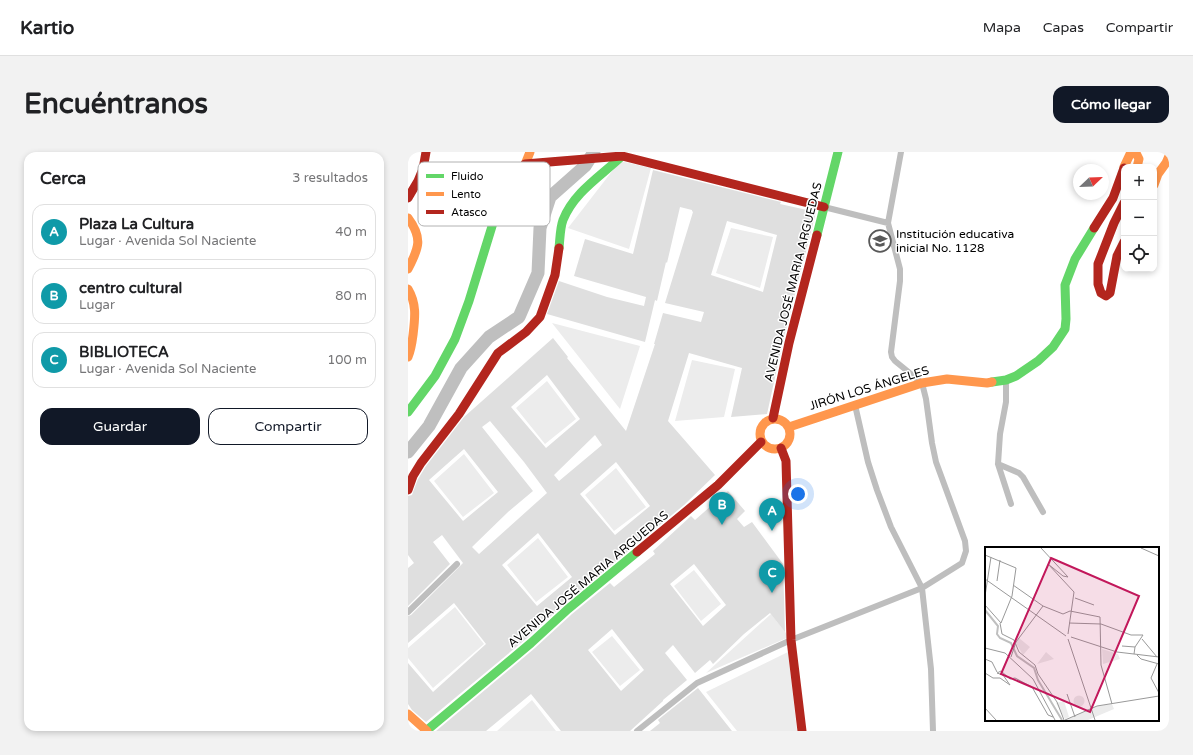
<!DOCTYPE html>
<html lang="es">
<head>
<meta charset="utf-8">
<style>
	:root { --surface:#fff; --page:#f2f2f2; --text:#202124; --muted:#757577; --line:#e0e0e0; --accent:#111827 }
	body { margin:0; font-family:"Varela Round",sans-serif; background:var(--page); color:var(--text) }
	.controls { position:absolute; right:12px; top:12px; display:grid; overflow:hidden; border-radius:8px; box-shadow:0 2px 6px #0003 }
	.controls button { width:36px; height:36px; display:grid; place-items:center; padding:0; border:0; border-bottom:1px solid var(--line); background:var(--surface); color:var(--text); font:20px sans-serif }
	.compass { position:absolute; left:665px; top:12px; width:36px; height:36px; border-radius:50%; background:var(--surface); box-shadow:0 2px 6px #0003; rotate:67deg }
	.you { position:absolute; left:390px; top:342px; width:14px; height:14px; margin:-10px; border:3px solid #fff; border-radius:50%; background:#1a73e8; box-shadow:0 0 0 6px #1a73e833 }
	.badge { display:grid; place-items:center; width:26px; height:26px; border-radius:50%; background:var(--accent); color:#fff; font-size:13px; font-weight:700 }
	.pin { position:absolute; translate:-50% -33px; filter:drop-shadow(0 1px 2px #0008) }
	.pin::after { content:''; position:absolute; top:21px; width:14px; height:12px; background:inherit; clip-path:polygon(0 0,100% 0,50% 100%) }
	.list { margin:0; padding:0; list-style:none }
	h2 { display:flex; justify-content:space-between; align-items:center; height:52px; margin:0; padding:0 16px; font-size:17px }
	h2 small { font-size:13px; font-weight:400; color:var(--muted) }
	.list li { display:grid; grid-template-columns:26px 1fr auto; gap:12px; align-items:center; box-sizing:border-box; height:56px; margin:0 8px 8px; padding:0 8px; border:1px solid var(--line); border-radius:12px }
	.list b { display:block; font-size:15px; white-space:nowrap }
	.list p { margin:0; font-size:13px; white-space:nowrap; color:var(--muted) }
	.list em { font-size:13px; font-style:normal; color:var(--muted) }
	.actions { display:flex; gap:8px; padding:12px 16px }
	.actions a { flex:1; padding:9px 0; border:1px solid var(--accent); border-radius:12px; text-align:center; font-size:14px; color:var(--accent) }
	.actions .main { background:var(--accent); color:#fff }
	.icon { flex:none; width:22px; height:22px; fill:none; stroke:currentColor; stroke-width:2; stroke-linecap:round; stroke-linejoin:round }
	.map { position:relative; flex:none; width:761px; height:579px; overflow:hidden; border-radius:12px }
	header { display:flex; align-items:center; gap:24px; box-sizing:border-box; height:56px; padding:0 20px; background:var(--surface); border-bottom:1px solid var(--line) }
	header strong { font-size:19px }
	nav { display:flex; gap:22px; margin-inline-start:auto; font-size:14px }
	.intro { display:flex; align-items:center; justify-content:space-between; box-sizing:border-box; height:96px; padding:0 24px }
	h1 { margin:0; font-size:28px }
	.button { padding:10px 18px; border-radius:12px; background:var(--accent); color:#fff; font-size:14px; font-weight:700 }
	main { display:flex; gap:24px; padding:0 24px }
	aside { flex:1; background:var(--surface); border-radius:12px; box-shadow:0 2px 6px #0003 }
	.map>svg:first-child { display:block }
	.green { fill:#ececec }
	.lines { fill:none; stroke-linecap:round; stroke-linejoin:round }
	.river { stroke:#bfbfbf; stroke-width:13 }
	.building { fill:#dfdfdf; fill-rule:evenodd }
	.street { stroke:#bebebe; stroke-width:6 }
	.fast { stroke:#63d668; stroke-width:9 }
	.slow { stroke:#ff974d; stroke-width:9 }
	.jam { stroke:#b3261e; stroke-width:9 }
	.labels { text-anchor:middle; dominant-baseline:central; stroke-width:3; stroke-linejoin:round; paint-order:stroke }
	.poi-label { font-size:12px; fill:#000; stroke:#fff; text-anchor:start }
	.street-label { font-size:12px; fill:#000; stroke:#fff }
	.inset-river { fill:none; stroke:#bfbfbf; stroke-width:2 }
	.inset-road { fill:none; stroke:#999; stroke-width:1 }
	.view { fill:#c2185b; fill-opacity:0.15; stroke:#c2185b; stroke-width:2 }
	.inset-edge { fill:none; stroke:#000; stroke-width:2 }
	.key { fill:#fff; stroke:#b2b2b2; stroke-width:1 }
	.key-label { font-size:11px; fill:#000 }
</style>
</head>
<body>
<header>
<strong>Kartio</strong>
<nav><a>Mapa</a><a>Capas</a><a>Compartir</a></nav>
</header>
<div class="intro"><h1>Encuéntranos</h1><a class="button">Cómo llegar</a></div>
<main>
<aside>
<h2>Cerca<small>3 resultados</small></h2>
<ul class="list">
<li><span class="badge" style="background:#0f9aa8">A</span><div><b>Plaza La Cultura</b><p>Lugar · Avenida Sol Naciente</p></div><em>40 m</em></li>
<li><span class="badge" style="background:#0f9aa8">B</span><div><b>centro cultural</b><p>Lugar</p></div><em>80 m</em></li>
<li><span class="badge" style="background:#0f9aa8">C</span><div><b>BIBLIOTECA</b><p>Lugar · Avenida Sol Naciente</p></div><em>100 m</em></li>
</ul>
<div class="actions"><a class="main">Guardar</a><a>Compartir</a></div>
</aside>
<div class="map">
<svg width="761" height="579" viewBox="0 0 761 579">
	<rect width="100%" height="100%" fill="#fff"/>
	<path class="green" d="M212,9L243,16L221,97L160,76Z
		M323,76L365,85L352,136L308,121Z
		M144,171L232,194L212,257Z
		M284,208L327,217L316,265L267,269Z
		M139,229L168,267L137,292L108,256Z
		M56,302L86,341L55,365L26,329Z
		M208,316L238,355L206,379L177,343Z
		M130,386L160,425L128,450L99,413Z
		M286,418L313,452L293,469L266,434Z
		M47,455L76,492L25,536L0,506V496Z
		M363,462L381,485L298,521Z
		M204,484L232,518L212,534L184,500Z
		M380,500L389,579H329L298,540Z
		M124,548L148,579H89Z"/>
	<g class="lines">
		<path class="river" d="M0,300L21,274L53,216L81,185L111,165L130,121L132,76L142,45L177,14L186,0"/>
	</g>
	<path class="building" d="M245,18L373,50L372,52L408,60L375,189L359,262L323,265L334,216L281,201L260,269L307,323L276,353L156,452L119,486L18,570L4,558L0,552V511L25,540L78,492L46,451L0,491V464L3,463L55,411L34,383L25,390L42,412L0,454V416L6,411L0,403V344L4,343L5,340L10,327L18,314L56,265L145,186L160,205L159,206L218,279L247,192H246L255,161L293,170L296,160L257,151L285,60L284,59V58L272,55L259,111L258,110L249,149L247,148L237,190L139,162L151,129L199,145L236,154L238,145L166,124L177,87L225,102ZM319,69L369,83L355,140L303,123ZM139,223L172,267L138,296L103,255ZM82,269L116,310L139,341L71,402L64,395L100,360L125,339L74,275ZM187,283L194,293L151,329L146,323ZM56,297L90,340L55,369L21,328ZM208,310L242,354L207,383L172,342ZM130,381L164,425L129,454L94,413Z
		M320,339L337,359L329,367L336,375L344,370L375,412L377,480L362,461L336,482L305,512L302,508L287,521L265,493L257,501L279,528L255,548V549L222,579H153L123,542L78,579H28L127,496L164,462L202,431L206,435L247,402L245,399L283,364L287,368ZM286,412L318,453L295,474L262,432ZM204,477L236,518L213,539L180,498Z
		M290,536L324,579H242L252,571L250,568L251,567Z"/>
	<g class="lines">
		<path class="street" d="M416,55L480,71
			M598,228V250L592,282L590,312L603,352
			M447,253L460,310L469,338L483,375L514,436L523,517L525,579
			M590,312L611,321L615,325L635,360
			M0,460L49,412
			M229,579L289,531L383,488L514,436L554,411L558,399L557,389L528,310L524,291L518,247L514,231L487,209L484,205L483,200L492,129V117L480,71L493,0"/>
		<path class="fast" d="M409,83L430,0
			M151,96C152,87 152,76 155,68C166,40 193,24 214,4
			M584,230L598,228L608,224L630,209L645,195L657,177L658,167L657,133L667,107L686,76
			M0,260L27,224L47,187L61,149L89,58L96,48
			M18,579L123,491L160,457L229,400"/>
		<path class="slow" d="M724,0L728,1L731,7L729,15
			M716,15L723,0
			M746,33L750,22L758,11L761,4
			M96,48L112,25L122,0
			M0,66C15,86 11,96 0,117
			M0,137C9,152 7,166 5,183C4,191 3,198 0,205
			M352 282a15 15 0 1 1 30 0a15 15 0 1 1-30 0Z
			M381,275L514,231L539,227L579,231L584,230
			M0,562L19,579"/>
		<path class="jam" d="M117,12L214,4L416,55
			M0,46L10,29L15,17L18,0
			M716,51L706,71L690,112V132L693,141L698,144L702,141L709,104L716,90
			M686,76L705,46L716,16
			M365,266L381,191L409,83
			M373,296L378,309L383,488L394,579
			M0,338L5,324L13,311L51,262L90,201L118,180L132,165L147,123L151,96
			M229,400L310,333L353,290"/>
	</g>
	<defs>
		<g id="school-ring" transform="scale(1.15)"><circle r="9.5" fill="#fff" stroke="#595959" stroke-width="1.5"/><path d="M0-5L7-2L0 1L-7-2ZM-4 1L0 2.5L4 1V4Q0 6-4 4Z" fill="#595959"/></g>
	</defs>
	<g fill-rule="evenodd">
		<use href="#school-ring" x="472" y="89"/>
	</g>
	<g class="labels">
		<g class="poi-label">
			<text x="488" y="82">Institución educativa<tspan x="488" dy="14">inicial No. 1128</tspan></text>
		</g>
		<g class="street-label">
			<text transform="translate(385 130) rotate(-76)">AVENIDA JOSÉ MARIA ARGUEDAS</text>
			<text transform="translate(461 236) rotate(-17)">JIRÓN LOS ÁNGELES</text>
			<text transform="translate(180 427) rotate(-40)">AVENIDA JOSÉ MARIA ARGUEDAS</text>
		</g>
	</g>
	<g transform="translate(577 395)">
		<rect width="174" height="174" fill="#fff"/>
		<path d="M34,91L45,100L38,108L31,96ZM117,102L133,107L135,112L118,117ZM61,105L69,112L52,117ZM88.5 154a5.5 5.5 0 1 1 11 0a5.5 5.5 0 1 1-11 0ZM79,154L84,170L80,172L71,156ZM127,157L129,162L103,173H80L112,159Z" fill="#ececec"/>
		<path class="inset-river" d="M0,63L13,79L12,87L15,91L26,96L32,109L49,121L53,133L77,173"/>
		<path class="inset-road" d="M56,1L83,30L78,29L63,17L89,45L83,87M156,1L174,9M0,8L31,21L27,49L16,76L0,58M0,32L81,89M12,34L15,13M28,38L58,59L78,67L85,64L115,70L116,118L127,157M0,49L6,10M90,51L109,58M15,76L17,87L29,93L34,105L50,118L53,127L72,155L79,173M84,76L116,77L146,88H158L150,100L149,107M86,90L132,105L174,110M83,92L110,173M157,92L172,110M137,99L150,100M0,101L20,106L48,132L70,173M152,108L156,112L174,117M26,110L31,95L58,59M0,112L7,115L12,125M172,117L166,131L174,146M0,126L8,131H15L25,138L18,128L12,126L16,124L25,132L30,131L47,140L63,168L68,170M82,147L90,170M0,161L11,173M80,173L112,159L174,149"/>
		<path class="view" d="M66,11L154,49L105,165L16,127Z"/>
		<rect width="174" height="174" class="inset-edge"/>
	</g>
	<rect x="10" y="10" width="132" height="64" rx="6" class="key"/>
	<rect x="18" y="22" width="18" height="4" fill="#63d668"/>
	<rect x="18" y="40" width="18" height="4" fill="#ff974d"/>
	<rect x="18" y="58" width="18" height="4" fill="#b3261e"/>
	<g class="key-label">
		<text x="43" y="28">Fluido</text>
		<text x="43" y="46">Lento</text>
		<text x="43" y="64">Atasco</text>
	</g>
</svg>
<div class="controls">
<button>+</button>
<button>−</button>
<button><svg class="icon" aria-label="locate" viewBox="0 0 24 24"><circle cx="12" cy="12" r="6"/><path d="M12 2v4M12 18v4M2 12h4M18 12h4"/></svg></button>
</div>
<svg class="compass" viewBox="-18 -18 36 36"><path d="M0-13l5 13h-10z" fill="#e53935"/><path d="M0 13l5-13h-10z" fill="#757577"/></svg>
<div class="you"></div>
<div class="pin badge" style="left:364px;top:379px;background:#0f9aa8">A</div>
<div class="pin badge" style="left:314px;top:373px;background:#0f9aa8">B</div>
<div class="pin badge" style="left:364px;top:441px;background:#0f9aa8">C</div>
</div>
</main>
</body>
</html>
